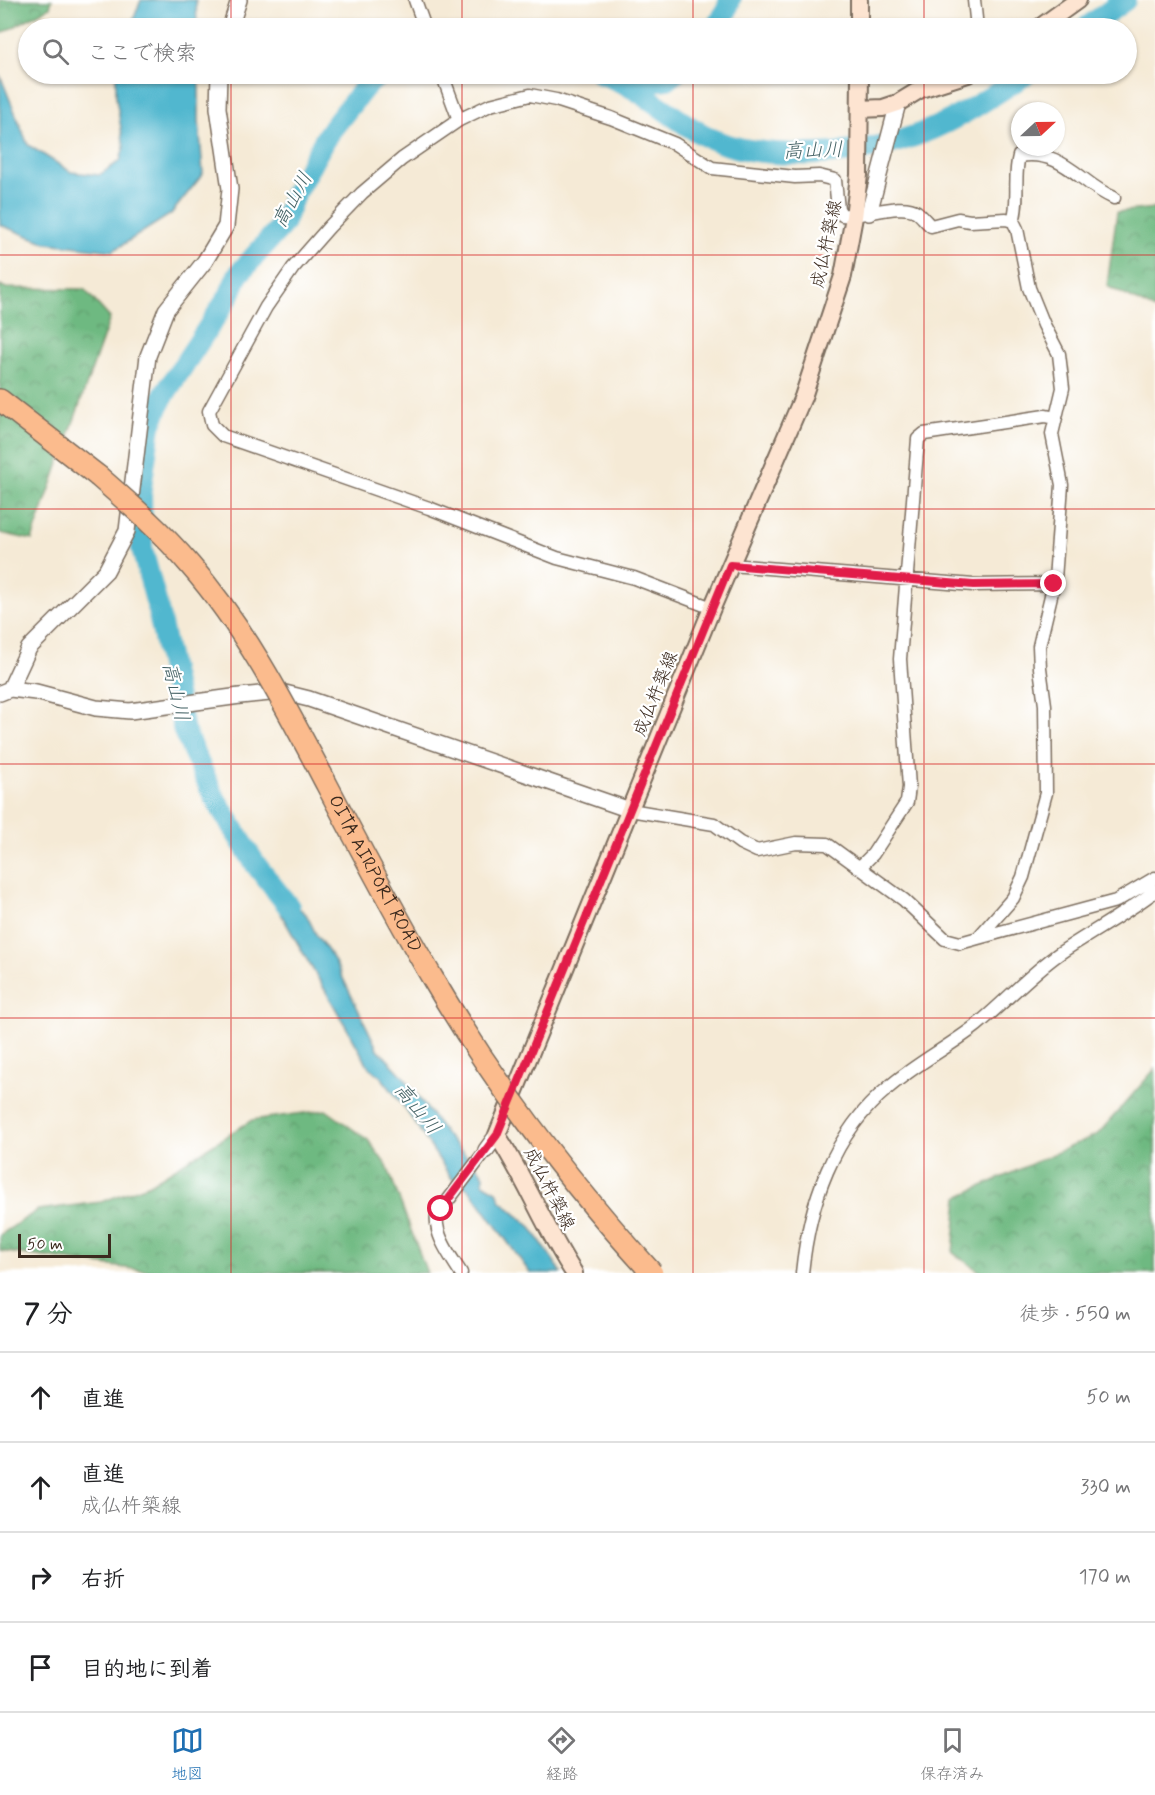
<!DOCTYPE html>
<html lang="ja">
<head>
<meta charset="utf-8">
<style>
	:root { --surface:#fff; --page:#f2f2f2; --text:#202124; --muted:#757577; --line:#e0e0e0; --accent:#1f6fb2 }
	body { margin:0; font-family:Mynerve,"Klee One",sans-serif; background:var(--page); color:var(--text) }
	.compass { position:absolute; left:1011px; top:102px; width:54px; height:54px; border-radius:50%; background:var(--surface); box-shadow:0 2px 4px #0004; rotate:68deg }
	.scale { position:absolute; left:18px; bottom:15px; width:93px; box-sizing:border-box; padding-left:6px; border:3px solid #3b2a1e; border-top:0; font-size:16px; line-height:21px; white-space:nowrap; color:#3b2a1e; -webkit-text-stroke:4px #fff; paint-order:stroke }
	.stop { position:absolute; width:18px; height:18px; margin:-14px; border:4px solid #e11d48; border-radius:50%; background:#fff }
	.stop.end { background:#e11d48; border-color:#fff; box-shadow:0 2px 6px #0008 }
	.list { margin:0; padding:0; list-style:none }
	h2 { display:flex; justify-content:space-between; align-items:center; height:78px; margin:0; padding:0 24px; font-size:26px }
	h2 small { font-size:20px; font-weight:400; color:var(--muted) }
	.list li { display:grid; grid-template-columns:39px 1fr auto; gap:18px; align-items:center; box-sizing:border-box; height:90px; padding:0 24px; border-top:2px solid var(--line) }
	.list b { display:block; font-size:22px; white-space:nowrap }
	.list p { margin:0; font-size:20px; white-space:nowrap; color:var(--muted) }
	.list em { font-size:20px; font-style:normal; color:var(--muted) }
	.icon { flex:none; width:33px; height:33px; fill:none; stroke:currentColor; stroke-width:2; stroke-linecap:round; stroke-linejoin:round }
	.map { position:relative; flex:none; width:1155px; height:1273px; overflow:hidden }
	.search { position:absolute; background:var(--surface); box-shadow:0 2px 4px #0004; left:18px; right:18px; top:18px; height:66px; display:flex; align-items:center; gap:15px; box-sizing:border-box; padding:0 21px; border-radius:33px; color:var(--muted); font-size:22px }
	.sheet { height:438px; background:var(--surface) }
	nav { display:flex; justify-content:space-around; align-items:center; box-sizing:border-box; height:84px; border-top:2px solid var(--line); background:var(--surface); font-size:16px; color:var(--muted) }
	nav a { display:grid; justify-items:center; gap:3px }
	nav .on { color:var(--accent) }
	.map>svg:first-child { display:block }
	.forest { fill:url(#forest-crowns); stroke:#547250; stroke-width:1.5 }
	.water { fill:#51b7cf; stroke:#467076; stroke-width:1.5 }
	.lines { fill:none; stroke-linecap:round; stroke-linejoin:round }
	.river { stroke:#51b7cf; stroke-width:22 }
	.minor-casing { stroke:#7c6d5e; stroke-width:15 }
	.tertiary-casing { stroke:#7c6d5e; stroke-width:18 }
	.secondary-casing { stroke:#7c6d5e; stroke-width:20 }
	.motorway-casing { stroke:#7c6d5e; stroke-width:24 }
	.minor { stroke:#fff; stroke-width:12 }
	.tertiary { stroke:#fff; stroke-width:15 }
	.secondary { stroke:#fde4d1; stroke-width:16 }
	.motorway { stroke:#fbbb8d; stroke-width:21 }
	.motorway-bridge-casing { stroke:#7c6d5e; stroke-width:24; stroke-linecap:butt }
	.motorway-bridge { stroke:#fbbb8d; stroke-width:21 }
	.route { stroke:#e11d48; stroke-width:8 }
	.grid { fill:none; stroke:#d62828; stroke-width:1.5; stroke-opacity:0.55 }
	.labels { text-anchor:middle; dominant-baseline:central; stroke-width:4.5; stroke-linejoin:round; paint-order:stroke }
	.street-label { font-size:18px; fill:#3b2a1e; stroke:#fff }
	.water-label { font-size:20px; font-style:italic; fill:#446265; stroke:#fff }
</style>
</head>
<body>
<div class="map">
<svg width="1155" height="1273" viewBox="0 0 1155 1273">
	<defs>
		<pattern id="forest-crowns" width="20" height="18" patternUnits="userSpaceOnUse" patternTransform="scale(1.5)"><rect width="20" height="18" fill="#6eb981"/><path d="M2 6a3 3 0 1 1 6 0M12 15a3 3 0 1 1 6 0" fill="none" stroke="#5c9769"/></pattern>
	</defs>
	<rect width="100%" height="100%" fill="#fff"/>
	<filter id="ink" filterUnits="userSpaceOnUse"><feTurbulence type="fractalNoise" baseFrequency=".0167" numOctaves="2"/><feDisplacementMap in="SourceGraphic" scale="12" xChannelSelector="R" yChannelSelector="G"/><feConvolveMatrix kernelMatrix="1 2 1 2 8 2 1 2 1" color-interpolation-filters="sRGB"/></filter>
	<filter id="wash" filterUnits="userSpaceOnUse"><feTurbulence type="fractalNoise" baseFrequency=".008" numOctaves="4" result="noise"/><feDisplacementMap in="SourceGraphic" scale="24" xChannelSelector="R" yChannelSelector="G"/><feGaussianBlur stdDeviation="1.35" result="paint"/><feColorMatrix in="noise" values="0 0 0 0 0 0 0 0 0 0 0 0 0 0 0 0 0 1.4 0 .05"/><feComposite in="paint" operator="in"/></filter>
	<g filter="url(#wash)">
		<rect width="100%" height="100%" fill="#f5ead6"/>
		<path class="forest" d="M0,0H52L50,7L1,34Z
			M1155,208V310L1107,286L1117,212Z
			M0,285L6,288L84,289L110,318L32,540L0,533Z
			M1155,1069V1273H982L953,1253L958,1197L1098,1134Z
			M326,1110L368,1140L387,1166L427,1273H163L0,1251V1235L38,1210L101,1202L148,1185L252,1120Z"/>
		<path class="water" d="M141,0H196L197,28H130Z
			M116,74H199V120L203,174L171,214L113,251L46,243L0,225V75L28,145L71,172L99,175L120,161L124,147L116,98Z
			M260,872L275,888L306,914L317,936L333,958L377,1048L403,1076L447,1136L479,1169L484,1176L483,1183L497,1191L500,1200L530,1226L562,1273H530L470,1190L452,1179L402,1104L381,1077L369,1067C348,1031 328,994 306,958C290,929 273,903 260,872Z"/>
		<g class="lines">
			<path class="river" d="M715,28L726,12L730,0
				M1086,28L1125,0
				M601,74C644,87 674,123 714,140C740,151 767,153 794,154C830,155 868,151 902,140C947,127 988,99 1026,74
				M629,85L667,79L674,74
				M289,907L256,865L214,797L184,731L157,605L142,549L141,488L150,426L162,398L229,296L238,275L283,224L294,195L328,134L365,87L380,74"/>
		</g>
	</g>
	<g filter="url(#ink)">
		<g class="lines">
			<g class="minor-casing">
				<path id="minor" d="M415,0L425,28
					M974,0L977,28
					M442,74L459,120
					M1013,221C1020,201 1013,178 1019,156C1063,149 1079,183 1114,198
					M731,565L973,585L1054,584
					M630,810L714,824L740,843L757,851L796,843L827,844L904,900L945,939L960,943L978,938L1013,898L1023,877L1046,793L1045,705L1040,668L1039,646L1055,579L1062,485L1052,434L1063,388L1059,354L1044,325L1029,288L1017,229L1013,221L1006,219L970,221L958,219L931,226C926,222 922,216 917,212C901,201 862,218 842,215L838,209L835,180L819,176L795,177L712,168L675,144L611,118L556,100L530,95L490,105L459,120L402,159L362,193L329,227L293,268L266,307L209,411L212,425L223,436L429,508L557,558L634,578L712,608
					M859,868L873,854L907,802L909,787L900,659L918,439L924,434L1045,416L1056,418
					M978,938L1116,901L1155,878
					M461,1273C451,1257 434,1235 437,1215L486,1150
					M802,1273C809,1204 833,1133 888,1088C915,1064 949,1047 977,1025C1005,1002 1030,974 1060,953C1091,932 1125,914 1155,891"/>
			</g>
			<g class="tertiary-casing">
				<path id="tertiary" d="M230,28L239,0
					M869,213L898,103
					M10,689L29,648L106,571L127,531L148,356L166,310L205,261L226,226L230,189L218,108L219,74
					M0,693L10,689L36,692L96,708L130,711L240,696L281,692L309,699L630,810
					M486,1150L497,1135"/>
			</g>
			<g class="secondary-casing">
				<path id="secondary" d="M859,28V0
					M1039,28L1078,0
					M860,109L883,108L898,103L921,89L968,74
					M574,1273C545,1229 526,1179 497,1135L712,608L803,397L843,276L854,217L859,175L860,74"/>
			</g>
			<g class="motorway-casing">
				<path id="motorway" d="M0,400L98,476"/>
			</g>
			<use href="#minor" class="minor"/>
			<use href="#tertiary" class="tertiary"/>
			<use href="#secondary" class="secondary"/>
			<use href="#motorway" class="motorway"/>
			<g class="motorway-bridge-casing">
				<g id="motorway-bridge">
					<path id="s1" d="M98,476C130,504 162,532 190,565C247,630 287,709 327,785C361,850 395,915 433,979C495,1085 569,1182 652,1273"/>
				</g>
			</g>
			<use href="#motorway-bridge" class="motorway-bridge"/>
		</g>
	</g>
	<g class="lines" filter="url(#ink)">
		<path class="route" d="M441,1209L497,1135L730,565L973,585L1054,584"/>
	</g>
	<path class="grid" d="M231,0V28M462,0V28M693,0V28M924,0V28M231,74V1273M462,74V1273M693,74V1273M924,74V1273M0,255H1155M0,509H1155M0,764H1155M0,1018H1155"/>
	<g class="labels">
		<g class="street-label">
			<text transform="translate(827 244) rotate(-78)">成仏杵築線</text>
			<text transform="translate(656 694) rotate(-68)">成仏杵築線</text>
			<text stroke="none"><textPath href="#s1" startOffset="489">OITA AIRPORT ROAD</textPath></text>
			<text transform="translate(549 1189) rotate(63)">成仏杵築線</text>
		</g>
		<g class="water-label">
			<text transform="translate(813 151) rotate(-2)">高山川</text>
			<text transform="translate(293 200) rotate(-61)">高山川</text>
			<text transform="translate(175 692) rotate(77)">高山川</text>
			<text transform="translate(417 1109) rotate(51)">高山川</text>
		</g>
	</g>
</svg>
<svg class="compass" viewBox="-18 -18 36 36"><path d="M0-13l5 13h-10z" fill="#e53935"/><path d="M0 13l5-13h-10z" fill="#757577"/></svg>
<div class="scale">50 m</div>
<div class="stop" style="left:441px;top:1209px"></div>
<div class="stop end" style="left:1054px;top:584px"></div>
<div class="search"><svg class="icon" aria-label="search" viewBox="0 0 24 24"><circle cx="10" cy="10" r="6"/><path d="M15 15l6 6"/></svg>ここで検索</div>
</div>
<section class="sheet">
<h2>7 分<small>徒歩 · 550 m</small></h2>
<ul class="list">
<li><svg class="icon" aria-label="ahead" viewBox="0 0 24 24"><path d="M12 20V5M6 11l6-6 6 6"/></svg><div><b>直進</b></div><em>50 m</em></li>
<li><svg class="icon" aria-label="ahead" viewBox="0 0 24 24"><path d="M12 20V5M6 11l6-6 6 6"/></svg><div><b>直進</b><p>成仏杵築線</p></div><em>330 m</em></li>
<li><svg class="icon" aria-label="right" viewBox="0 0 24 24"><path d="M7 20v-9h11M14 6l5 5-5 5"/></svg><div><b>右折</b></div><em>170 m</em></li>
<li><svg class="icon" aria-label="arrive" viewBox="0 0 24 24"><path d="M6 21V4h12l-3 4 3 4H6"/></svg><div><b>目的地に到着</b></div></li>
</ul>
</section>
<nav>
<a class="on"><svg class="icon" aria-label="map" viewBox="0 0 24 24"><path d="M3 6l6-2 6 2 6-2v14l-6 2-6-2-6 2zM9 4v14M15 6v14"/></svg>地図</a>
<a><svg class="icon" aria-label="directions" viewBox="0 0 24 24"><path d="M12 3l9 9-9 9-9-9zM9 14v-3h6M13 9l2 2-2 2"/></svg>経路</a>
<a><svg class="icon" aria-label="saved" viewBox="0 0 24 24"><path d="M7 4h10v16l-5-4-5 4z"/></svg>保存済み</a>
</nav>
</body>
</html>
